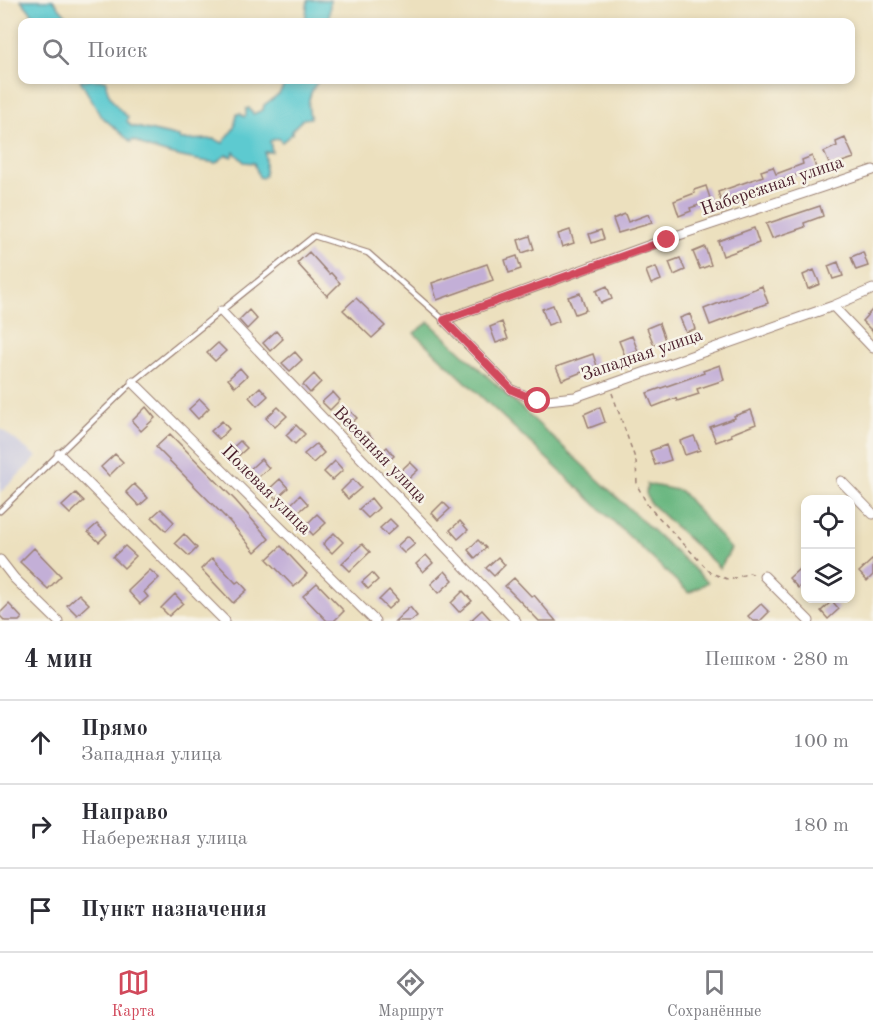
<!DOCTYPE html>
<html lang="ru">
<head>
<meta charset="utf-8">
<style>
	:root { --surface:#fff; --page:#f2f2f3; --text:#2b2b33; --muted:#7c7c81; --line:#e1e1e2; --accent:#d1495b }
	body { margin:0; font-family:"Old Standard TT",serif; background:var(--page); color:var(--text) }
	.controls { position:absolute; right:18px; bottom:18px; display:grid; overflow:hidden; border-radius:12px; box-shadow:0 3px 9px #0003 }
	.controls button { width:54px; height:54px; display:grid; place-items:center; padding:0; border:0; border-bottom:2px solid var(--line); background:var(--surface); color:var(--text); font:30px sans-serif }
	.stop { position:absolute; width:18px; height:18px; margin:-14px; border:4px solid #d1495b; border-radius:50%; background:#fff }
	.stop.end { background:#d1495b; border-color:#fff; box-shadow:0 2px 6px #0008 }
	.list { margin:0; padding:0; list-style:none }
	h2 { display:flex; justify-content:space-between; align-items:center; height:78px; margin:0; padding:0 24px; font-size:26px }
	h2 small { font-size:20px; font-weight:400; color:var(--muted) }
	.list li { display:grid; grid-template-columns:39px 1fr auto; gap:18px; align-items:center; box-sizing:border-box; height:84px; padding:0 24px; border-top:2px solid var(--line) }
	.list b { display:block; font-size:22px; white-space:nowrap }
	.list p { margin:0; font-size:20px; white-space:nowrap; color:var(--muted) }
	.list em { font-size:20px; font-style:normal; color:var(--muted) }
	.icon { flex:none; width:33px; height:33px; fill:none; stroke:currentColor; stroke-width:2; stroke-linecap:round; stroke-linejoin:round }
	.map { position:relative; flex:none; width:873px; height:621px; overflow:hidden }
	.search { position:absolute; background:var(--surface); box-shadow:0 3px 9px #0003; left:18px; right:18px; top:18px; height:66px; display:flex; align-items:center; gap:15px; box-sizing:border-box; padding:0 21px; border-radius:12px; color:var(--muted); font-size:22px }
	.sheet { height:330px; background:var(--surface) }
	nav { display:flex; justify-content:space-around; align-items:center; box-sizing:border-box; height:84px; border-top:2px solid var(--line); background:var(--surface); font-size:16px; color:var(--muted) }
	nav a { display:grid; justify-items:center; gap:3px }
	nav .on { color:var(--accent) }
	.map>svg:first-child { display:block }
	.industrial { fill:#c2c2dc }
	.forest { fill:#6cb882; stroke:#5b6c56; stroke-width:1.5 }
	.water { fill:#5dcad0; stroke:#54747e; stroke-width:1.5 }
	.building { fill:#c3afd7 }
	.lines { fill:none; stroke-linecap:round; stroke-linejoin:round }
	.service-casing { stroke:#9b8074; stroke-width:7 }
	.minor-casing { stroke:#9b8074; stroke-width:11 }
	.path { stroke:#9b8074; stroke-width:1.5; stroke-dasharray:4.5 4.5; stroke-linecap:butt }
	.service { stroke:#fff; stroke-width:4.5 }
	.minor { stroke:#fff; stroke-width:9 }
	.route { stroke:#d1495b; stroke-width:8 }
	.labels { text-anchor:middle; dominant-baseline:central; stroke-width:5; stroke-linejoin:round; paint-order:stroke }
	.street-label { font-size:18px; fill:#4a1f2b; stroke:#f7f3e8 }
</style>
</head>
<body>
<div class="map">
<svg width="873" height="621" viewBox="0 0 873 621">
	<rect width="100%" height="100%" fill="#f7f3e8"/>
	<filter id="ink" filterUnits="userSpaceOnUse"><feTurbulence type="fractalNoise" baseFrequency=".0167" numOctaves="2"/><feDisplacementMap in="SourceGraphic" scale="12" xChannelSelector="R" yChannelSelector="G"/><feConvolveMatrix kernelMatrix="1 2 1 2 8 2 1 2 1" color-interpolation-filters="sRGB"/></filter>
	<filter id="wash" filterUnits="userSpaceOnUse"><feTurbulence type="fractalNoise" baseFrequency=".008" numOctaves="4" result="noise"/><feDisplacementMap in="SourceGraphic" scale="24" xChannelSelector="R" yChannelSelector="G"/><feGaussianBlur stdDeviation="1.35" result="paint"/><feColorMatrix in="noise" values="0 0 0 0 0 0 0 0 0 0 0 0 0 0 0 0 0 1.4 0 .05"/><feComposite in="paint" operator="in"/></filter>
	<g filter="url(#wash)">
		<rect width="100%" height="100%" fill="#ece0be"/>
		<path class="industrial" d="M0,428L37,457L0,493Z"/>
		<path class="forest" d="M429,322L708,582L689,593L414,333Z
			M647,484L681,491L731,549L720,568L650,503L646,493Z"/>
		<path class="water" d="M21,0H53L72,22H39Z
			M308,0H330L329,22H305Z
			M80,80H106C105,93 117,109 128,117L127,121L131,126L179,137L180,140L214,139L223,143L234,128L237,114L240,113L244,117L246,115V109L249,108L253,114L263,110L264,105L279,94L287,80H319C310,91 305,104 311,118L303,119L292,130V134L282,142L278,138L270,141L272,152H265V175L262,178L259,177L254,163L244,162L234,152L232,157L226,155L216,163C193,160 171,155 149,148C143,146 138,141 132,140L131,142L100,115Z"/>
		<g id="blocks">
			<path class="building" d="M845,138L854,158L830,166L824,152L837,146L836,142Z
				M812,156L817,171L807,174L806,172L721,201L718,192L763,176L761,171L773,167L776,174L803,164L802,160Z
				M706,186L711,201L690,208L691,211L679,216L674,201L695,193L694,190Z
				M820,206L823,216L804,223L805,227L772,238L766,224Z
				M625,214L628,222L649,214L652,223L618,233L613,219Z
				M754,228L759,243L723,256L718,241Z
				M570,230L574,243L562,247L558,234Z
				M601,230L604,239L592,243L589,234Z
				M530,236L534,249L522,253L518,240Z
				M705,247L711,265L700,269L693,252Z
				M309,252L329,274L331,273L340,283L327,296L297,263Z
				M863,252L868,266L856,270L851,257Z
				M517,256L521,269L509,273L505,260Z
				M680,258L685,270L674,275L669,262Z
				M838,262L843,276L833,279L828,266Z
				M487,264L493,280L437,300L432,283Z
				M656,267L661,280L651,284L646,271Z
				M814,270L820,284L808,289L803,275Z
				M607,286L612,299L601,303L596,291Z
				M762,286L768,303L710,325L704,309Z
				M580,293L586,310L575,314L568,297Z
				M356,298L385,326L372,338L343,310Z
				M553,305L559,321L548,325L542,309Z
				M873,309V332L862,321Z
				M249,310L257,319L247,329L239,320Z
				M690,314L695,329L686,332L680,318Z
				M502,322L508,339L496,343L490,327Z
				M659,323L665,340L654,345L647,328Z
				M276,331L283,339L270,351L263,343Z
				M632,336L638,351L625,356L619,341Z
				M218,343L226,351L215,361L207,353Z
				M295,352L302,360L290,371L282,363Z
				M593,354L597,366L562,380L556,367Z
				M720,365L724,380L697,389L699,394L677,401L676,398L653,407L647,393L704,373L703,371Z
				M240,368L247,376L235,387L228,379Z
				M314,374L321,382L310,393L303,385Z
				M260,387L268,396L257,406L249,397Z
				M333,392L340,400L330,410L322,402Z
				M200,399L209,408L198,419L189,409Z
				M146,407L155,418L141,431L132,421Z
				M278,407L287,416L275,427L266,418Z
				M600,407L605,422L589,428L584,414Z
				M751,410L756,424L731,434L732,436L716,442L710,427L735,418L734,416Z
				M350,411L357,418L347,427L340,420Z
				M222,421L229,429L219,439L211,431Z
				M296,425L305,434L295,444L286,435Z
				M367,432L373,439L365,447L358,440Z
				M170,434L236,501L269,539L255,552L230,522L156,447Z
				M694,436L700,450L685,455L680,441Z
				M240,441L247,448L236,458L229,451Z
				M316,444L324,453L313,463L304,454Z
				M666,445L671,460L655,465L650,451Z
				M387,447L394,456L384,465L376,457Z
				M115,454L123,462L109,476L101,467Z
				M261,459L269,468L256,479L248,471Z
				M335,461L343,470L332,480L324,472Z
				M410,462L418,470L402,485L394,477Z
				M280,479L288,488L276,499L268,490Z
				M353,479L361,488L348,499L341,491Z
				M134,484L148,498L139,506L126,492Z
				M76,493L84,501L70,514L62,506Z
				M300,495L308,504L294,516L287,508Z
				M371,498L379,508L368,518L359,509Z
				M443,502L450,509L438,520L432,513Z
				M161,509L174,522L166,531L152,517Z
				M317,514L326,523L313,535L305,526Z
				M390,519L397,526L387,535L380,528Z
				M460,521L468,530L458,539L450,530Z
				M97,524L107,534L99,542L88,532Z
				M334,533L343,542L332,553L323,544Z
				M184,534L197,548L189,556L175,543Z
				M408,536L415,544L404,553L397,546Z
				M478,540L486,548L475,558L468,550Z
				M362,544L370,552L350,571L342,563Z
				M125,546L136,556L124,568L113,557Z
				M281,546L307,574L294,587L267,559Z
				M34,548L61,576L48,589L20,562Z
				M426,555L433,563L423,572L416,564Z
				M498,557L505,565L494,576L486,568Z
				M212,558L236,583L239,581L247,590L233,603L201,569Z
				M873,559V575L867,581L859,572Z
				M806,563V581L798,588L789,578Z
				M150,570L159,578L144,592L148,597L140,604L128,591Z
				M445,571L453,580L439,593L431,584Z
				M372,573L378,580L368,589L362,582Z
				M514,578L532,597L534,595L556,621H539L515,596L505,586Z
				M317,583L344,611L334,621H327L303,596Z
				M389,590L398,600L388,609L379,600Z
				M463,591L472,601L459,612L451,603Z
				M79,594L89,604L77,615L67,605Z
				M175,594L183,603L169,616L161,608Z
				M832,601L839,609L828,619L821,611Z
				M9,604L22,618L19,621H5L0,616V613Z
				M761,604L769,612L760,621H753L748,616Z
				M410,607L417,616L411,621H395Z
				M482,610L492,621H470Z"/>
		</g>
	</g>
	<g filter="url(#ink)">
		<use href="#blocks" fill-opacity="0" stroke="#9b8074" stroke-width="1.5"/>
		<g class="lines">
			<g class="service-casing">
				<path id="service" d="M0,511L133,382L314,236L368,253L444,320"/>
			</g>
			<g class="minor-casing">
				<path id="minor" d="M873,170L667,239L444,320L512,390L538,401L575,397L833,306L873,289
					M833,306L873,348
					M221,311L516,621
					M133,382L375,621
					M59,454L225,621
					M841,481L873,514
					M0,560L14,578L58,621
					M764,576L809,621"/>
			</g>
			<path class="path" d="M612,393L636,461L637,485L648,506L711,573L730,580L749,573L756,575"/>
			<use href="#service" class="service"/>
			<use href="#minor" class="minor"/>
		</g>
	</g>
	<g class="lines" filter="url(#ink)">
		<path class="route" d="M538,401L512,390L444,320L667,240"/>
	</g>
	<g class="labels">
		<g class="street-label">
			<text transform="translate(772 186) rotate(-19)">Набережная улица</text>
			<text transform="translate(642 355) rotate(-19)">Западная улица</text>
			<text transform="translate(380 455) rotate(46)">Весенняя улица</text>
			<text transform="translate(266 490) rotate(45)">Полевая улица</text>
		</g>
	</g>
</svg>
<div class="controls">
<button><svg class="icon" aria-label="locate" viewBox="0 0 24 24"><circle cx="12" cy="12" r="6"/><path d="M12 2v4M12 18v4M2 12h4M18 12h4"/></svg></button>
<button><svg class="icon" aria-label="layers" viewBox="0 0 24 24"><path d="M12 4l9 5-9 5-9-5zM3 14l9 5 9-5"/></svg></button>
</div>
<div class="stop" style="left:538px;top:401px"></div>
<div class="stop end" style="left:667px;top:240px"></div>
<div class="search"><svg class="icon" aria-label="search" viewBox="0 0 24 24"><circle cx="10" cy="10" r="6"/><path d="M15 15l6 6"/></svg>Поиск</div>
</div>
<section class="sheet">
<h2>4 мин<small>Пешком · 280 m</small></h2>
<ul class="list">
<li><svg class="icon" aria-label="ahead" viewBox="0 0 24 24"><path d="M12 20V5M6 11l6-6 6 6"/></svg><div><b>Прямо</b><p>Западная улица</p></div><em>100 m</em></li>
<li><svg class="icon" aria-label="right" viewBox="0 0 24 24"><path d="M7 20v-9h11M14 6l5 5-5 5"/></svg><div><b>Направо</b><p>Набережная улица</p></div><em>180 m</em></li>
<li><svg class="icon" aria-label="arrive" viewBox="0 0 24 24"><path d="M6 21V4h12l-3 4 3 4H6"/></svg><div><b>Пункт назначения</b></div></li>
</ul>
</section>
<nav>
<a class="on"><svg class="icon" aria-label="map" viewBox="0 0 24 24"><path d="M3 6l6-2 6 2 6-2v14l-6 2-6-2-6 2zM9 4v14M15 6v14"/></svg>Карта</a>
<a><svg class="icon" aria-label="directions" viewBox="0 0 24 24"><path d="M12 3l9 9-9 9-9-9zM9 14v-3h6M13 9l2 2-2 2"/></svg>Маршрут</a>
<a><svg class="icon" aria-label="saved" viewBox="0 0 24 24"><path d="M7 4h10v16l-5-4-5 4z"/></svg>Сохранённые</a>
</nav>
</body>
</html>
